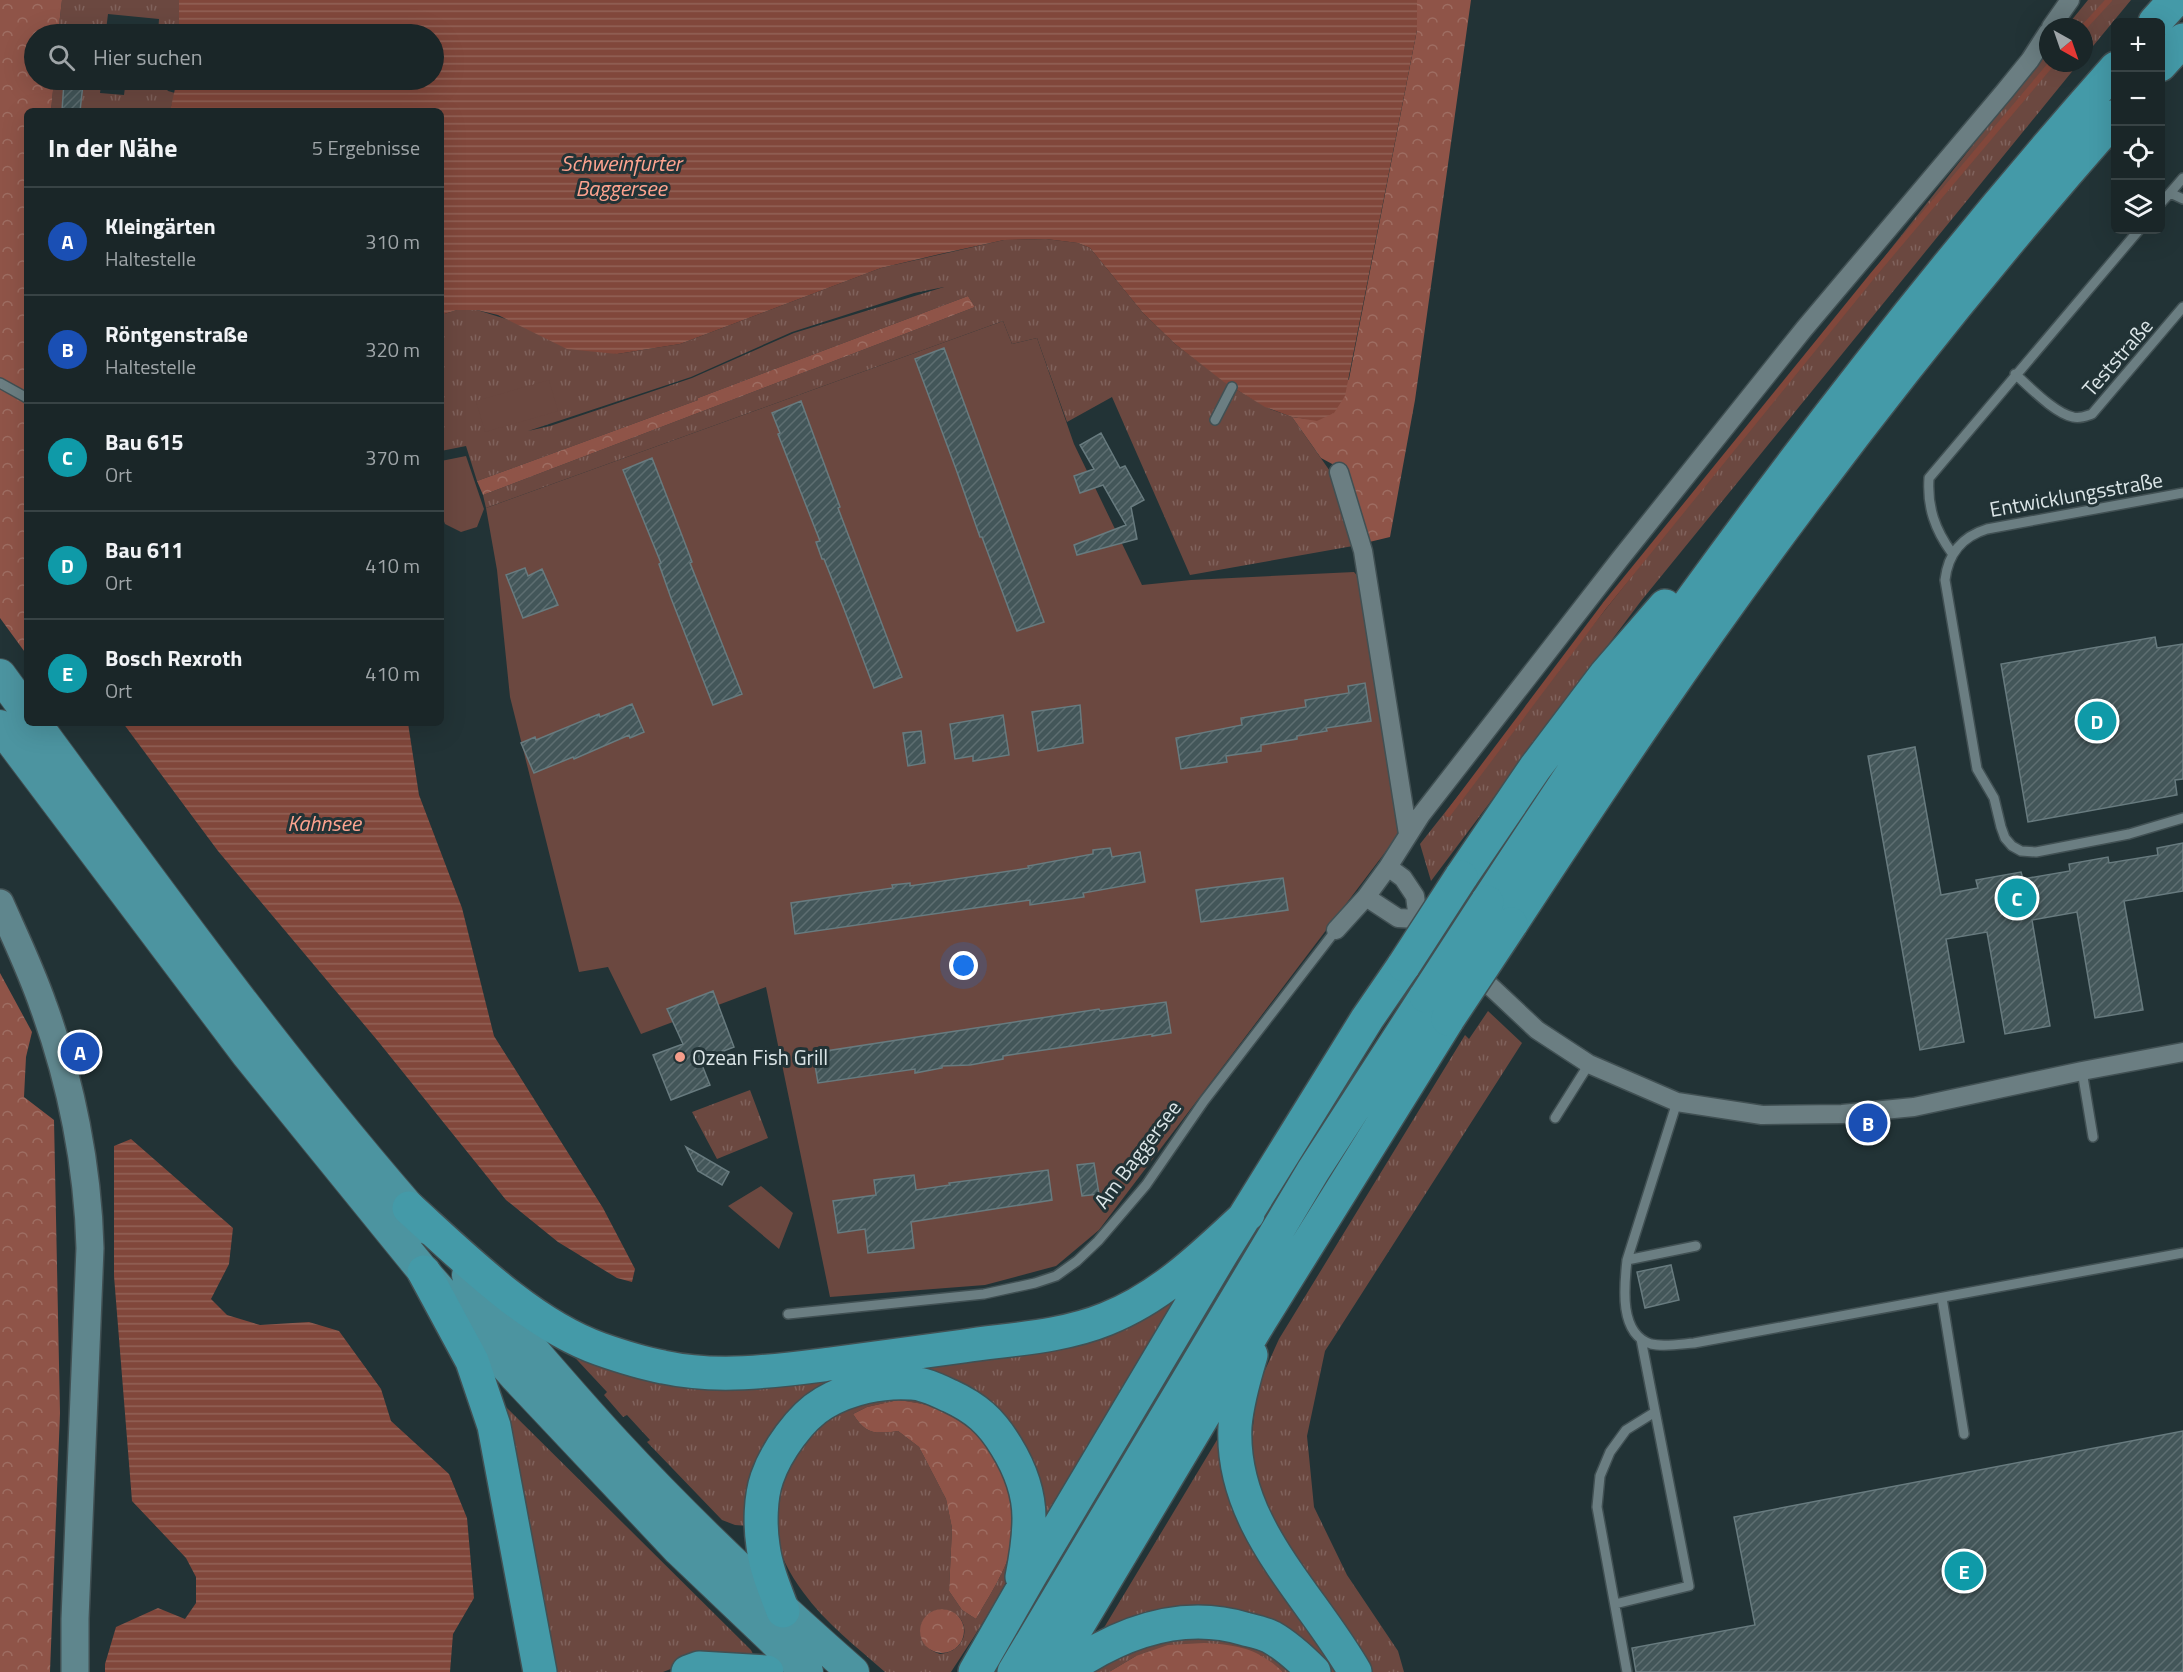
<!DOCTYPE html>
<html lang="de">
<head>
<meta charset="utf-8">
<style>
	:root { --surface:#1a2628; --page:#273234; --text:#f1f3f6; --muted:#9fa5a8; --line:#384345; --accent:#d93025 }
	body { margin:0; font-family:"Titillium Web",sans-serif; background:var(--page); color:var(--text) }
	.controls { position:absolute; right:18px; top:18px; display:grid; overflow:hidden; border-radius:9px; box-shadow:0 6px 24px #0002 }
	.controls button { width:54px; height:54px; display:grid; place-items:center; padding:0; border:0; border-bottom:2px solid var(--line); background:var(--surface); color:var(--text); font:30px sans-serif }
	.compass { position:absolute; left:2039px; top:18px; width:54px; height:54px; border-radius:50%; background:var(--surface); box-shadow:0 6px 24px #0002; rotate:140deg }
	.you { position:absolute; left:964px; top:966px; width:21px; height:21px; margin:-15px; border:4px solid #fff; border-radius:50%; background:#1a73e8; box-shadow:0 0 0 9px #1a73e833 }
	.badge { display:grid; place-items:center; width:39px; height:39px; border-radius:50%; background:var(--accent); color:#fff; font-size:20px; font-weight:700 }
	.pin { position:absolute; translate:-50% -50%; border:3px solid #fff; box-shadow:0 2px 6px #0006 }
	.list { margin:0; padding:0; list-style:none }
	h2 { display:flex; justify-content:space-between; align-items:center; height:78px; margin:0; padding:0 24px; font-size:26px }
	h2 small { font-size:20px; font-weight:400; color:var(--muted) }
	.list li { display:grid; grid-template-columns:39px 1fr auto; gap:18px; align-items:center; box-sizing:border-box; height:108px; padding:0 24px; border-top:2px solid var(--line) }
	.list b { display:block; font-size:22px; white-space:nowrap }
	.list p { margin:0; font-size:20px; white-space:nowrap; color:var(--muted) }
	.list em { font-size:20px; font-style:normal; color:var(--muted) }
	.icon { flex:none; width:33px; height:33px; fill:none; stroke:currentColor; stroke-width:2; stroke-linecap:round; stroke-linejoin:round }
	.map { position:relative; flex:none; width:2183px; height:1672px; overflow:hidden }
	.search { position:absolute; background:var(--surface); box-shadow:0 6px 24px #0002; left:24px; top:24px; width:420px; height:66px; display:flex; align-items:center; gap:15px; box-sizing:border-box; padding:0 21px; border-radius:33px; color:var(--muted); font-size:22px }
	.panel { position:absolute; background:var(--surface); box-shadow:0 6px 24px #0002; left:24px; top:108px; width:420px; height:618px; border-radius:9px }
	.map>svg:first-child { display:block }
	.grass { fill:url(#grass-tufts); fill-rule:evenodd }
	.forest { fill:url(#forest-crowns) }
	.green { fill:#6b4840 }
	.water { fill:url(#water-rules) }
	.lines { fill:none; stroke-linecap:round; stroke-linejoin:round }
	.stream { stroke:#81473b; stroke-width:6 }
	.building { fill:url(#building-hatch); stroke:#687b7f; stroke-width:1.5 }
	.service-casing { stroke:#415053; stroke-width:12 }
	.minor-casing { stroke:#415053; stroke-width:21 }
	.secondary-casing { stroke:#415053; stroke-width:30 }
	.trunk-casing { stroke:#415053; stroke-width:34 }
	.motorway-casing { stroke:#415053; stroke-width:36 }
	.service { stroke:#6b7e82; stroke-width:9 }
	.minor { stroke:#6b7e82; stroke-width:18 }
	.secondary { stroke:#5f868d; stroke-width:27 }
	.trunk { stroke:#4c94a0; stroke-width:32 }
	.motorway { stroke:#449aa8; stroke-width:33 }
	.motorway-bridge-casing { stroke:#415053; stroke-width:36; stroke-linecap:butt }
	.motorway-bridge { stroke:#449aa8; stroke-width:33 }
	.poi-dot { fill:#f49d8b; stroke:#223336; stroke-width:2 }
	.labels { text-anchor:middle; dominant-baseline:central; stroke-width:6; stroke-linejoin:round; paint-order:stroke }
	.street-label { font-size:21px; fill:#dce6e8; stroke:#223336 }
	.poi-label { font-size:21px; fill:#dce6e8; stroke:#223336; text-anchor:start }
	.water-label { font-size:22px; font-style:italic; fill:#fda38f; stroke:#223336 }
</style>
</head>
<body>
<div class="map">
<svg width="2183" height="1672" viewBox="0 0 2183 1672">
	<defs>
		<pattern id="grass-tufts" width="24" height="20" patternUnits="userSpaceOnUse" patternTransform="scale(1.5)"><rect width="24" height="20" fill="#6b4840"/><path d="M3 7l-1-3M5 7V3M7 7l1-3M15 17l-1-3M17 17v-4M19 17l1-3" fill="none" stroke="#80625c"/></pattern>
		<pattern id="forest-crowns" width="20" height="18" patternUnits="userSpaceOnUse" patternTransform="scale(1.5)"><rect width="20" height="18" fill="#8f5448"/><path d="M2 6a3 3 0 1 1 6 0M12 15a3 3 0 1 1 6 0" fill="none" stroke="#9e6d62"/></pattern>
		<pattern id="water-rules" width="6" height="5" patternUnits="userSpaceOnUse" patternTransform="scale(1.5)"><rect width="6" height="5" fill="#81473b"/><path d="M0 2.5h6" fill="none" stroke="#926257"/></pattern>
		<pattern id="building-hatch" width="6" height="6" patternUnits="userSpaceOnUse" patternTransform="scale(1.5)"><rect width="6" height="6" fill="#435659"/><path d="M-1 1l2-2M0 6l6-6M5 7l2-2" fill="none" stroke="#5e6e71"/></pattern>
	</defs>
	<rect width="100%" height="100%" fill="#223336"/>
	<path class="grass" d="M62,0H179V34H158L159,19L108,14L106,30L84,28V34H58Z
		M2088,0H2131L2084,57V27H2066Z
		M2048,50V63H2079L1641,601L1431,881L1420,844Z
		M54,80H79V83L64,82L62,111H51Z
		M126,80H165L164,86L168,91L175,93L170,111H80L83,84L101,85L100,93L124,95Z
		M1046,239L1078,243L1090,248L1143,313L1175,344L1232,387L1270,409L1292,417L1339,484L1353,546L1190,575L1112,397L1067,422L1037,338L1012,344L1003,321L486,508L483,495L975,307L968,296L698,398V400L477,481L466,446L441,451V315L457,310H477L617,354L680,344L881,268L1004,240ZM944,287L794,333L692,378L550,426L528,431L691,377L792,332L914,293Z
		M1488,1011L1522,1043L1325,1351L1307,1436L1314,1507L1347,1575L1398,1651L1404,1672H1365L1272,1523L1254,1473L1252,1435L1257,1388L1279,1339L1465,1035L1469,1039Z
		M750,1090L768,1138L717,1159L692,1112Z
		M1196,1278L1046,1517L1044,1501L968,1390L818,1394L748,1526L735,1525L722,1520L647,1442L650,1440L627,1415L623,1417L604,1395L607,1392L565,1347L606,1364L973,1360Z
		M887,1391C948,1401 1000,1424 1018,1489C1022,1503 1026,1519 1024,1534C1018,1573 973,1638 951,1672H885C857,1647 825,1623 803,1592C790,1575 778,1552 775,1530C772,1516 775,1502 779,1489C787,1455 804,1428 835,1410C852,1400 869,1396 887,1391ZM898,1400C917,1403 939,1405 955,1416C986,1435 1010,1481 1015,1517C1016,1525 1013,1536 1012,1544C1007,1570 989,1596 976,1619L962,1610L949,1591L952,1528L946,1499L919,1447L898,1431C875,1434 866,1435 853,1414L867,1407ZM943,1609C973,1614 971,1651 940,1654C913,1646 914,1612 943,1609Z
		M499,1400L751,1650L753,1654L751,1657L686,1663L663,1672H553Z
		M1232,1415L1231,1430L1343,1672H1324L1271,1631L1096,1641Z
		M1245,1636L1304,1672H1283L1260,1655L1136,1656L1109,1672H1090L1142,1641Z"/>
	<path class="forest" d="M0,0H62L58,34H34V80H54L51,111H27V655L0,618Z
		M1417,0H1471L1415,400L1390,537L1361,544L1349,473L1321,458L1292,417L1317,420L1349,379L1417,30Z
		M968,296L975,307L483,495L477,481L698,400V398Z
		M0,973L32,1032L26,1057L24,1097L54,1120L60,1413L50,1672H0Z
		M898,1400C917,1403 939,1405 955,1416C986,1435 1010,1482 1015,1517C1016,1525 1013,1536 1012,1544C1007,1570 989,1596 976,1619L962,1610L949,1591L952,1528L946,1499L919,1447L898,1431C875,1434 866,1435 853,1414L867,1407Z
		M920 1631a22 22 0 1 1 44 0a22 22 0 1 1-44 0Z
		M1204,1643C1238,1645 1257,1648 1283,1672H1109L1136,1656L1168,1645Z"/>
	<path class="green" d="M1003,321L1012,344L1037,338L1074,444L1142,585L1191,580L1354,572L1365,584L1402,830L1099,1230L1056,1266L985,1285L830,1297L766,987L641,1034L608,967L579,972L510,697L497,570L486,508Z
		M549,380L558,411L485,432L476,401Z
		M466,456L484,509L477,527L461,532L445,524L441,513V461Z
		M761,1186L793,1213L779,1249L728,1206Z"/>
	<path class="water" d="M179,0H1417V30L1345,396L1334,413L1317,421L1292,417L1265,407L1224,382L1175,344L1143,313L1090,248L1078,243L1046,239L1004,240L940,254L881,268L680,344L617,354L567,349L498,315L477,310H457L441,315V111H170L177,80H434V34H179Z
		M123,723H408L419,795L462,908L494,1036L603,1208L635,1269L632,1282L617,1278L558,1242L506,1200L377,1040L218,851Z
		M131,1139L233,1228L229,1264L211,1299L227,1315L260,1325L309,1322L339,1331L381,1389L391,1421L449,1474L467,1518L474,1598L453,1634L450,1672H105V1664L116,1627L158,1608L185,1619L196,1603V1577L186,1558L132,1501L114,1276V1146Z"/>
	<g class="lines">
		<path class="stream" d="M2084,27L2109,0
			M1448,814L1605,605L1873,275L2052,63"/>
	</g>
	<path class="building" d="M64,82L83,84L80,111H62Z
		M944,348L1044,622L1017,631L982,537H980L956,469L915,359Z
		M801,401L840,507L838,508L902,677L874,688L844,609L824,559H822L816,542L820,541L778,434L780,433L772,413Z
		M1101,433L1120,468L1125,466L1144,500L1131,507L1137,539L1077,555L1074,545L1126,525L1103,485L1080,493L1074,476L1094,469L1080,445Z
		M652,458L681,533L692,562L690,563L742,694L713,705L671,598L659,564L661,563L623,470Z
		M525,568L528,576L542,569L558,605L523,618L506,575Z
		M2155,637L2157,648L2183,644V779L2175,780L2177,795L2028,822L2001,664Z
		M1365,683L1371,721L1326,728L1327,731L1297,736V739L1261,745V751L1226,756L1227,762L1181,769L1176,738L1242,725L1241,718L1306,707L1305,700L1349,693L1348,686Z
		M632,704L644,732L630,738L629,735L574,759L573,757L534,773L521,743L535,737L536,740L599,714L600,717Z
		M1080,705L1083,743L1038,751L1032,712Z
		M1003,715L1009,755L973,761V756L955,759L950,724Z
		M921,731L925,763L908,766L903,733Z
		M1915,747L1941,895L1978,888L1976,880L2021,872L2023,879L2070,871L2069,864L2108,857L2109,863L2158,855L2157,848L2183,843V891L2124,901L2143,1010L2095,1018L2077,912L2032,920L2050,1026L2005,1034L1987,932L1946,939L1964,1042L1920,1050L1868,756Z
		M1110,848L1112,857L1140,852L1145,882L1083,893L1084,897L1030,905V900L795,934L791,903L893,888L892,885L910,883V886L1029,868L1028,866L1093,854V850Z
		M1283,878L1288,910L1201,922L1196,890Z
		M713,991L734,1047L700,1060L710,1085L671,1100L653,1055L683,1044L667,1009Z
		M1166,1002L1171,1033L1152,1036V1034L1072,1046L1003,1056V1059L970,1065L942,1066V1068L915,1073V1069L818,1083L813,1053L1099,1009L1100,1011Z
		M686,1147L729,1172L722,1185L698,1171Z
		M1094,1163L1099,1194L1082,1196L1077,1165Z
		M1048,1170L1052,1200L911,1222L914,1248L868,1253L865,1229L838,1233L833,1201L876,1195L874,1180L914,1175L916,1190L950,1185L949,1183Z
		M1671,1265L1679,1300L1645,1308L1637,1272Z
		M2183,1431V1672H1636L1632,1648L1755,1625L1734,1517Z"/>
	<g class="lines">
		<g class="service-casing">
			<path id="service" d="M2170,193L2183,178
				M2160,204L2170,193L2183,199
				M2015,374C2030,387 2054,413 2073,417C2080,419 2086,416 2092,414L2183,307
				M0,383L27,398
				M1215,420L1232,387
				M2183,493L1987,529C1961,537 1948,554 1945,580L1977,769L1994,798L2001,827L2005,838L2012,846L2021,851L2036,852L2129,834L2183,818
				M1952,553C1935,530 1927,507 1929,478L2139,230
				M2082,1071L2093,1137
				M1677,1102L1627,1260C1624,1287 1619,1334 1651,1344C1664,1347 1681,1344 1694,1343L2183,1253
				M1555,1118L1589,1064
				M1627,1260L1696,1246
				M1942,1298L1964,1434
				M788,1314L984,1294L1035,1283L1056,1276L1077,1261L1098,1241L1146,1185L1204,1101L1336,930
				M1615,1604L1689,1586L1641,1339
				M1627,1672L1597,1507L1600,1476L1610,1452L1626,1430L1655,1412"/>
		</g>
		<g class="minor-casing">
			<path id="minor" d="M2051,27L2070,0
				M1339,472L1363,551L1408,834
				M1388,867L1403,878L1415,896L1418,919L1432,932
				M1366,897L1398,918L1418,919
				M1336,930L1366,897L1388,867L1421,815L1620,559L1804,329L2004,92L2030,60L2048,32
				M1472,969L1537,1030L1589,1064L1677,1102L1762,1115L1842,1114L1914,1107L2082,1071L2183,1052"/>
		</g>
		<g class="secondary-casing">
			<path id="secondary" d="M0,903C15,937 31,970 43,1005C71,1081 88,1167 90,1248L75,1619V1672"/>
		</g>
		<g class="trunk-casing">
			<path id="trunk" d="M0,675L27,712
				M35,723C161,895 286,1068 427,1228
				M0,726L247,1054L424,1272L515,1376L679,1550L807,1672
				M468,1275C517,1331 566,1390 617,1445C691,1525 771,1600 853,1672"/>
		</g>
		<g class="motorway-casing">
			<path id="motorway" d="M2155,22L2175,0
				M2160,65L2183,40
				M1461,877L1535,768L1606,674L1665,606
				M1487,902C1555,799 1622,697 1694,597C1826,415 1966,237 2116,68
				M1511,924C1604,782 1698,642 1800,506C1900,372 2005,242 2116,116
				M409,1208C463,1257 531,1325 600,1349C620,1356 642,1363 663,1367C718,1379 775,1371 830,1364C875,1358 919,1352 964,1346C1011,1339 1062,1337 1106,1319C1162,1297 1205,1254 1248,1214
				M424,1272L472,1361L494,1426L540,1672
				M1251,1355C1244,1378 1237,1402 1235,1426C1230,1525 1310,1593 1355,1672
				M783,1611C775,1590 766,1569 763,1546C760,1526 760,1498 767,1478C776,1452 800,1417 824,1403C849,1388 882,1381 911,1383C923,1383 939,1391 950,1396C976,1408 991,1421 1006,1446C1019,1467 1029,1493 1029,1518C1029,1538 1026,1557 1022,1577
				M688,1672L699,1668L767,1672
				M975,1672L1030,1576L1222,1253L1367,1019L1404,965
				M1014,1672L1313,1171L1426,996
				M1050,1672L1260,1321L1448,1019
				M1063,1672C1117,1634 1179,1609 1245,1629C1253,1631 1263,1633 1271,1637C1287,1646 1301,1659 1314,1672"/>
		</g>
		<use href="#service" class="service"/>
		<use href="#minor" class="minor"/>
		<use href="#secondary" class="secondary"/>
		<use href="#trunk" class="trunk"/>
		<use href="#motorway" class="motorway"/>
		<g class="motorway-bridge-casing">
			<path id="motorway-bridge" d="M1404,965L1461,877
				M1426,996L1487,902
				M1448,1019L1511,924"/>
		</g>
		<use href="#motorway-bridge" class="motorway-bridge"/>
	</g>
	<circle class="poi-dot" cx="680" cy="1057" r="6"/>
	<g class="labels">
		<g class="street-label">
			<text transform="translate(2117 357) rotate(-49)">Teststraße</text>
			<text transform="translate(2076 494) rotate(-10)">Entwicklungsstraße</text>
			<text transform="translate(1137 1154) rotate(-53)">Am Baggersee</text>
		</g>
		<g class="poi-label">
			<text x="692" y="1057">Ozean Fish Grill</text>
		</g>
		<g class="water-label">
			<text x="621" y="163">Schweinfurter<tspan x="621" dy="25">Baggersee</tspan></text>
			<text x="324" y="823">Kahnsee</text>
		</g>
	</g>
</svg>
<div class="controls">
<button>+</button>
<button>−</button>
<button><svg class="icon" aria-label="locate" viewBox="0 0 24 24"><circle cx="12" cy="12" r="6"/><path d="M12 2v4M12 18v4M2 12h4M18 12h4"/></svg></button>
<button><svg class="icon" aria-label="layers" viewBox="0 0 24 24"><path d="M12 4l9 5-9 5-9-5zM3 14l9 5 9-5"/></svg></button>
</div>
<svg class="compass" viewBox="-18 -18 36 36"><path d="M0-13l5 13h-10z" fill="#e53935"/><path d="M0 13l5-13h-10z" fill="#9fa5a8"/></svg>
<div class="you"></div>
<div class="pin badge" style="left:80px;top:1052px;background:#1a4fb4">A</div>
<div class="pin badge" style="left:1868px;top:1123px;background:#1a4fb4">B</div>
<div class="pin badge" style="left:2017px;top:898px;background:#0f9aa8">C</div>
<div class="pin badge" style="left:2097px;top:721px;background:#0f9aa8">D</div>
<div class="pin badge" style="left:1964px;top:1571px;background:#0f9aa8">E</div>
<div class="search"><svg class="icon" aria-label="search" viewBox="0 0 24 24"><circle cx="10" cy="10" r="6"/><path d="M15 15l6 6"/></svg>Hier suchen</div>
<section class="panel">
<h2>In der Nähe<small>5 Ergebnisse</small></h2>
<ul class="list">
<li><span class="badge" style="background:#1a4fb4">A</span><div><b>Kleingärten</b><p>Haltestelle</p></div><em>310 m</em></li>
<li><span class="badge" style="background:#1a4fb4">B</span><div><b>Röntgenstraße</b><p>Haltestelle</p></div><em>320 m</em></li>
<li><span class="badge" style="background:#0f9aa8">C</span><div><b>Bau 615</b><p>Ort</p></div><em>370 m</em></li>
<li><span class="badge" style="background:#0f9aa8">D</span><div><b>Bau 611</b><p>Ort</p></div><em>410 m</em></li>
<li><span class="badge" style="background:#0f9aa8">E</span><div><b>Bosch Rexroth</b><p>Ort</p></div><em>410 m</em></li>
</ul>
</section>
</div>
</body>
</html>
